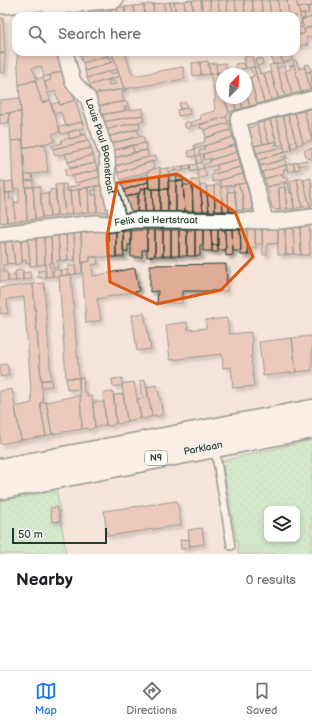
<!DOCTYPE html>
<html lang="en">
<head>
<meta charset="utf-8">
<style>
	:root { --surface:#fff; --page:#f2f2f2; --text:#202124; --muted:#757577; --line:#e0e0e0; --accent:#1a73e8 }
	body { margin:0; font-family:"Balsamiq Sans",sans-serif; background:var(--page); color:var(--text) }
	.controls { position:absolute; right:12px; bottom:12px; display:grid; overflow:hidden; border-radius:8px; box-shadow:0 2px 6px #0003 }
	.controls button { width:36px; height:36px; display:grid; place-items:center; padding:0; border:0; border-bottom:1px solid var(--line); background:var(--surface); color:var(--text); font:20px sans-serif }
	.compass { position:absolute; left:216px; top:68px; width:36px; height:36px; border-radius:50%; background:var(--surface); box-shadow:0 2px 6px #0003; rotate:24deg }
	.scale { position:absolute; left:12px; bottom:10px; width:95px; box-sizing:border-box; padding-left:4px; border:2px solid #1f3d34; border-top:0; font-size:11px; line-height:14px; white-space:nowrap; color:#1f3d34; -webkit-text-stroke:3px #fdfcf7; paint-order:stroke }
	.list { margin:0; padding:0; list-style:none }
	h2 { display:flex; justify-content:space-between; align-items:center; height:52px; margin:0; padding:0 16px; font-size:17px }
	h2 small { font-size:13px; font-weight:400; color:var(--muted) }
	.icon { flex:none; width:22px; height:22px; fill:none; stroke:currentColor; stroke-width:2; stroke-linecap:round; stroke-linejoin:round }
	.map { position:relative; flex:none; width:312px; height:554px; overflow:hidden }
	.search { position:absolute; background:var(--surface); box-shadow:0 2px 6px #0003; left:12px; right:12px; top:12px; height:44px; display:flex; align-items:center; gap:10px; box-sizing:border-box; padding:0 14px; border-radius:12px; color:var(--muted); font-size:15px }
	.sheet { height:116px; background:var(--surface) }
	nav { display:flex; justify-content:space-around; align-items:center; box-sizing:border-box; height:56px; border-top:1px solid var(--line); background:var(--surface); font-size:11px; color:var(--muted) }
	nav a { display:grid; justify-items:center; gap:2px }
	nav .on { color:var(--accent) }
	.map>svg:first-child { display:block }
	.green { fill:url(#green-dots); stroke:#649474; fill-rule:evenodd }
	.building { fill:#e1ac96; stroke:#1f3d34; fill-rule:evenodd; filter:url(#shadow) }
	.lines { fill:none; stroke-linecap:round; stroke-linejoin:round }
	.lane-casing { stroke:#1f3d34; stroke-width:10 }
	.street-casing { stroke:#1f3d34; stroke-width:18 }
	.primary-casing { stroke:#1f3d34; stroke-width:25 }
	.lane { stroke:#fdfcf7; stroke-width:7 }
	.street { stroke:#fdfcf7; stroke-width:15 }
	.primary { stroke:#fdfcf7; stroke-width:22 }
	.marked { fill:none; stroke:#de580e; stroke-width:3; stroke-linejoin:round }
	.labels { text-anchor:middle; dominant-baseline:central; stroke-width:3; stroke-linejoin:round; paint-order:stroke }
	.shield { fill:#fdfcf7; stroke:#62766e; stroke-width:1 }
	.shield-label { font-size:9px; font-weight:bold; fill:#1f3d34 }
	.street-label { font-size:10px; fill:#1f3d34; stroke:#fdfcf7 }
</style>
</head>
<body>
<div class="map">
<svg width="312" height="554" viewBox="0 0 312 554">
	<defs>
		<pattern id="green-dots" width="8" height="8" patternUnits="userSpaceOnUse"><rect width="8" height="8" fill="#a9ebb3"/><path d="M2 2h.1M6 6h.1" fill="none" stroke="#91ca9b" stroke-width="1.8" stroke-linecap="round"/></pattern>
		<filter id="shadow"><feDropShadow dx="3.5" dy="3.5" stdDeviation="1" flood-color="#0004"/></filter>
	</defs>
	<rect width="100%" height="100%" fill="#f5e4da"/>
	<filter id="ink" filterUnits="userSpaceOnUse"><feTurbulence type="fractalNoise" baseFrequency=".025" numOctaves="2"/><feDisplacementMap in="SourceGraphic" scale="8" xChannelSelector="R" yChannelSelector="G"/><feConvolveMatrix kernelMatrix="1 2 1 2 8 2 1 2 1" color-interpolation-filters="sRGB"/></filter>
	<g filter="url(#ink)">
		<path class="green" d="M312,440V554H238V547L222,461ZM267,509H297V539H267Z
			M57,491L66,554H0V501Z"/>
		<path class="building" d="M192,0L194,16H186L184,1Z
			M192,0H201L203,16H194Z
			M201,0H210L211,16H203Z
			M210,0H218L220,16H211Z
			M218,0H227L228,16H220Z
			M227,0H235L237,16H228Z
			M235,0H244L245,16H237Z
			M244,0H252L254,16H245Z
			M252,0H261L263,16H254Z
			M261,0H269L271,16H263Z
			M269,0H278L279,16H271Z
			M278,0H287L289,16H279Z
			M287,0H296L302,23L296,26V16H289Z
			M296,0H312V6L298,8Z
			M184,1L186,16H176L174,2Z
			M170,2L171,16H165L164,3Z
			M170,2H174L176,16H171Z
			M164,3L165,16H154L153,4Z
			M153,4L154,16H145L144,5Z
			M144,5L145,16H135L134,6Z
			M134,6L135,16H125V7Z
			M307,6L309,13L300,14L298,8Z
			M312,6V17L301,20L305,18L304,14L309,13L308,7Z
			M117,7L118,16H111L110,8Z
			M117,7H125V16H118Z
			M102,8H110L111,16H103Z
			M102,8L103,16L67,15L69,12Z
			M312,17V27L304,29L305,33L299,35L297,28L304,27L301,20Z
			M0,18H3L5,53H0Z
			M312,27V36L306,38L308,46L306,44L297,47L296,36L305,33L304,29Z
			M17,52H59L65,70L44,77L41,66L32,68L37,80L19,85Z
			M79,52H93L80,56Z
			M93,52H98V54L112,52V54L83,63L80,56Z
			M112,52H127L126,56L132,74L138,75L183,67L185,79L124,89Z
			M285,52H290L292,60L283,63L280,54Z
			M0,53H5V73H0Z
			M280,54L283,63L273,64L271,56Z
			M252,55L254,67L246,68L244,57Z
			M108,56L109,59L113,57L115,61L85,71L83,63Z
			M262,58L263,64L257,66L255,60Z
			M296,60L299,69L305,67L310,89L301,92L293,61Z
			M115,61L117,69L87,78L85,71Z
			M208,61L210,74L201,75L200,62Z
			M200,62L201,75L193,76L192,63Z
			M216,63L217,73L210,74L208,64Z
			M225,63L227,71L217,73L216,64Z
			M244,63L246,68L236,70L235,64Z
			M276,64L285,96L278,98L269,65Z
			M309,64L311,71L306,73L304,65Z
			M294,65L301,92L292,94L285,71L291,69L290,66Z
			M284,66L292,94L285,96L277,68Z
			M254,67L264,102L257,104L250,77L254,76L250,68Z
			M254,67H258L260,74L264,73L271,100L264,102Z
			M65,70L75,100L60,105L55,91L48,93L45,82L51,80L50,75Z
			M110,71L111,74L118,72L120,76L90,85L87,78Z
			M226,71V74H222V77L219,78L217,73Z
			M311,71L312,89H310L306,73Z
			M271,72L278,98L271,100L264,74Z
			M217,73L222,90V98H224L229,112L226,117L192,126L191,122L201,119L200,115L215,111L214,100L216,99L210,74Z
			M120,76L124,89L92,94L90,85ZM113,80L116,84L109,85L108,81Z
			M43,77L50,100L42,103L35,80Z
			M250,78L257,104L250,106L246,91V79Z
			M35,80L42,103L50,100L60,132L52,134L55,141L23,148L19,85Z
			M126,89V91L122,92L124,102L96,106L92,94Z
			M246,91L250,106L243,108L240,98H246Z
			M20,98L21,112L0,114V100Z
			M224,98H233L236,110L229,112Z
			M233,98H240L243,108L236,110Z
			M75,100L82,122L66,126L61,112L54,114L51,105L58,102L60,105Z
			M127,101L129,110H126V106L124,107V111L99,115L96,106Z
			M186,102L187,108L180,109L179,103Z
			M143,108L144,115L102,122L99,115Z
			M187,108H189L190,114L178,116L177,110Z
			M312,108V139L304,111Z
			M304,111L312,140L303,143L295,113Z
			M21,112L23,140L11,141L9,113Z
			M9,113V122L0,124V114Z
			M295,113L303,143L297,145L288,115Z
			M142,115L144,121L104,130L102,122Z
			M288,115L296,141L290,143L283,116Z
			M283,116L292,150L285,151L276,118Z
			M226,117L228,123L204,130L203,128L201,129L200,125Z
			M276,118L283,144L278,146L270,120Z
			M270,120L276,141L269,143L263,122Z
			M184.5 125a3.5 3.5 0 1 1 7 0a3.5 3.5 0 1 1-7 0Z
			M82,122L84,128L61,134L59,127Z
			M139,122L140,129L107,137L104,130Z
			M263,122L269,143L263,144L257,124Z
			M228,123L230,130L206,138L204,130Z
			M257,124L263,144L254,146L249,128Z
			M79,129L81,135L86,134L70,139L68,133Z
			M137,129L139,136L109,144L107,137Z
			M230,130L233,137L195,149L194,145L205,142L204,138Z
			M86,134L88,141L53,149L52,146L62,143L61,140L69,138L70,139Z
			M143,136L145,143L111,151L109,144Z
			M233,137L235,145L200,155L199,151L205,149L204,146Z
			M23,140L27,220L15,221L14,203L19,202V188L13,189L11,141Z
			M88,141L91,148L55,156L53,149Z
			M276,141L277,144L273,145L275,149L257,153L254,146Z
			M296,141L297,147L291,148L290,143Z
			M145,143L147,150L134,152L132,145Z
			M45,144L48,172L25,175L23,148Z
			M132,145L134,152L114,158L111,151Z
			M235,145L237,152L211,160V158L204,160L203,154Z
			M284,147L285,152L259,160L257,153Z
			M91,148L93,155L68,162L65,154Z
			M312,148V158L307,159L304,150Z
			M195,149L196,156L189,157L188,151Z
			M147,150L148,157L116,166L114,158Z
			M237,152L239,159L204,168L203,165L211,162L210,160Z
			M285,152L287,159L284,156L282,157L283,160L260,166L259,160Z
			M93,155L95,163L70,169L68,162Z
			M200,155L202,162L197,164L196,156Z
			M156,156L157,160L118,173L116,166L137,159Z
			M239,159L241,167L213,174L212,171L218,169L217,165Z
			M285,159L286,165L262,172L260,166Z
			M306,160L307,164L299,166L298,162Z
			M152,161L154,169L121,180L118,173Z
			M298,162L300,169L295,170L293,163Z
			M95,163L98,170L66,177L65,169Z
			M293,163L295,170L288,172L286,165Z
			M197,164V170L191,172L190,165Z
			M190,165L191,169L183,170V166Z
			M286,165L287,169L283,170L284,173L264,179L262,172Z
			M183,166V171H175V167Z
			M160,167V189H149L148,171Z
			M175,167V171L168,172V168Z
			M241,167L243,174L213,182L211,175Z
			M168,168L169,189H160V169Z
			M204,168L207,176L199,179L197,170Z
			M98,170L100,177L75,183L72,176Z
			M32,174L33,180L25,181V175Z
			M148,174V182L124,190L121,182Z
			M243,174L246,183L221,187L220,180Z
			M282,174L283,178L289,177L288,181L267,187L264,179Z
			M183,176V181H176V177Z
			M100,177L102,185L70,191V187L80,185L79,182Z
			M303,178L310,206L302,207L297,179Z
			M311,178L312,205L310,206L303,180Z
			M297,179L302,207L294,209L290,181Z
			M33,180V187H26L25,181Z
			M192,180H199L203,211H193Z
			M13,181L14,192L5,193V182Z
			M168,181H176V212H168Z
			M176,181H183L185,211L176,212Z
			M0,182H5L7,222L0,223Z
			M148,182L149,187L141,189L142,191L139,193L126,197L124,190Z
			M246,183L253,208L252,210H243V196L238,184Z
			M288,183L290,193H293L294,209H287L284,184Z
			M62,184L65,215L57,216L55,185Z
			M62,184H66L67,192L70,191L72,214L65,215Z
			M206,184L209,211H203L200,186Z
			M238,184L243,196V210L237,211L233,185Z
			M278,184L280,210H275L272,208L267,187Z
			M102,185L110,209L108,212H97L96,186Z
			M183,185H192L193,211H185Z
			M216,185H221V186L223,211H215L214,186Z
			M40,186L42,218L35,219L33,187Z
			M96,186V190H92V195H97V212H89L88,187Z
			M211,186H214L215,211H209L206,187Z
			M227,186L229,211H223L221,187Z
			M26,187H33L35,219L27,220Z
			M88,187L89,212L81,213L79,189Z
			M146,187L152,189L153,212H145Z
			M285,187L287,209L280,210L279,188Z
			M145,188V212H137V197L141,189Z
			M56,189L57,216L50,217L48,193H50V190Z
			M78,189L81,213L72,214L70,191Z
			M152,189H160V212H153Z
			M160,189H168V212H160Z
			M235,191L237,211H229L228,192Z
			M5,193H10L9,199H14L15,221L7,222Z
			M48,193L50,217L42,218L41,194Z
			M139,193L137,212H134L130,209L126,197Z
			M309,225L310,255H301L300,226Z
			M300,226L301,255L294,254L293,228Z
			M278,228H285L286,255H278Z
			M278,228V243L267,244V255H263L262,229Z
			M285,228H293L294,254L286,255Z
			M232,229L233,255L226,256L225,230Z
			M232,229H240L241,251H233Z
			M240,229H247L248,255H241Z
			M247,229H255L256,248H252V254L248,255Z
			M255,229H262V244H255Z
			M140,230H147V250H142V257H131V231Z
			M147,230H155V256L147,257Z
			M155,230H163V256H155Z
			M163,230H171V256H163Z
			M171,230H179V256H171Z
			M179,230H187V256H179Z
			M187,230H195V256H187Z
			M195,230H203V245H200V256H195Z
			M203,230H211L212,251H203Z
			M211,230H218V245H212Z
			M218,230H225L226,250H218Z
			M108,231H116V257H109Z
			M108,231L109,257H90V261L82,263L81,232Z
			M116,231H123L124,257H116Z
			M123,231H131V245H128V252H123Z
			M81,232L82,273L76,274L74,233Z
			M74,233L75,260H68L66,234Z
			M66,234L68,260L60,261L58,235Z
			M58,235L60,260H57L58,268H53L51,236Z
			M51,236L52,262L49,263V265L53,276L46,277L44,237Z
			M36,237H44L45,264L37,265Z
			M36,237L37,265L30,266L28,238Z
			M28,238L30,263L26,264V260L22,261L21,239Z
			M21,239L22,263L15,265L12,240Z
			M12,240L15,263L7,264L5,241Z
			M5,241L7,264L3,265V272H7L8,281L0,282V242Z
			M212,245H218V252H212Z
			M90,257H97L98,264L92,265L93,276L135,268L139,291L97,299L101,320L86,323L82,263L90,261Z
			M226,264L227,291H182V303H157L158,291L150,292V265Z
			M68,266H75L76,274L68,275Z
			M23,270V280L16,281L15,271Z
			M45,270L46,277L38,278V271Z
			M53,270H60L61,276H53Z
			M60,270H68V275L61,276Z
			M30,272L31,279L23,280V273Z
			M15,274L16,281H8V275Z
			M71,274L79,378H66L59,276Z
			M44,283L51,380H41L33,284Z
			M33,284L43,402L40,403L46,436L21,440L15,407L32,403L24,297L7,299L8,313L0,314V288Z
			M144,313L151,349L137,351L132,315Z
			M227,318L229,334L251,332L252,356H251L254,386L233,388L231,367L223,368L222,354L170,360L166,325L187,322L188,330L206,328V320Z
			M312,336V370L296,372L292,338Z
			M292,338L296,372L263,376L259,342Z
			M7,364L9,375L0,377V365Z
			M83,377L84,392H87V397L92,396L95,427L89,430L87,428L82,429L79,378Z
			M66,378H79V389L67,390Z
			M122,378V385L113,387L112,379Z
			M41,380H51L52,386L42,387Z
			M145,380L152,416L144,419L141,418L137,399L144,398L141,394L140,381Z
			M134,382L141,418L127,421L122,384Z
			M157,385L163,414L157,417L156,415L152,416L147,387Z
			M12,389L21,440L0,444V391Z
			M113,392L116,423L111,426L106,425L103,393Z
			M123,394L127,421L119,424L116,423L114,395Z
			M80,395L82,429L52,434L46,402Z
			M46,402L52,434L46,436L40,403Z
			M93,402H104L106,425L95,427Z
			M177,501L181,525L107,536L104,511Z
			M57,507L60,521L52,522L50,508Z
			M202,528L204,544L190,546L188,530Z
			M189,539L190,548L181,549L180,540Z"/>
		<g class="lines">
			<g class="lane-casing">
				<path id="lane" d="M215,449L231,546"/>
			</g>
			<g class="street-casing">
				<g id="street">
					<path d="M0,6L44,3L51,7L115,0"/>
					<path id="s1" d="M65,52L73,82L88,98L107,155L108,181L119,223"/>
					<path d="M265,220L238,119L312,99"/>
					<path id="s2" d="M0,234L94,223L110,224L135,220L281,221L312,217"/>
				</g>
			</g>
			<g class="primary-casing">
				<g id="primary">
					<path d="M0,470L312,411"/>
					<path id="s3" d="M0,488L312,427"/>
				</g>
			</g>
			<use href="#lane" class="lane"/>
			<use href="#street" class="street"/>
			<use href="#primary" class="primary"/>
		</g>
	</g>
	<path d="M0 0H312V554H0ZM177,174L235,212L253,257L221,290L157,304L110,282L107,237L117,183Z" fill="#f5e4da" fill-opacity=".55" fill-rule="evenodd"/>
	<path class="marked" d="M177,174L235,212L253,257L221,290L157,304L110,282L107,237L117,183Z"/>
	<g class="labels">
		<rect class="shield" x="145" y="451" width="22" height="14" rx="3"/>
		<g class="shield-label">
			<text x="156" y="458">N9</text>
		</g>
		<g class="street-label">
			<text stroke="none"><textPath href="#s1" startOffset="103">Louis Paul Boonstraat</textPath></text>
			<text stroke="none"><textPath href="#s2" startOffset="157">Felix de Hertstraat</textPath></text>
			<text stroke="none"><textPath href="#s3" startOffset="207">Parklaan</textPath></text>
		</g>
	</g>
</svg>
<div class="controls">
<button><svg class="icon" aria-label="layers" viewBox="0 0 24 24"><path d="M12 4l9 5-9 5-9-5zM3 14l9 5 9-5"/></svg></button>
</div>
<svg class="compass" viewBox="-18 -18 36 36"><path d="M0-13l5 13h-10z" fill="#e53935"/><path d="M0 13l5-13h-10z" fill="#757577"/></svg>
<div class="scale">50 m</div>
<div class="search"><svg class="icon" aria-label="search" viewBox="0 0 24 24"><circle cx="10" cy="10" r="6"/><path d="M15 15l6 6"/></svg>Search here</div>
</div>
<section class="sheet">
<h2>Nearby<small>0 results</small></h2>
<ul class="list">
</ul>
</section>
<nav>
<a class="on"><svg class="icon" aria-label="map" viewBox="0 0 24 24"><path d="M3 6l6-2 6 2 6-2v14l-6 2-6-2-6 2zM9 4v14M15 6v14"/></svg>Map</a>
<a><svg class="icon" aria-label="directions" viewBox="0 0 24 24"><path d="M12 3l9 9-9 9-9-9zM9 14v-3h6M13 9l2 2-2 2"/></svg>Directions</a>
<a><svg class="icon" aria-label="saved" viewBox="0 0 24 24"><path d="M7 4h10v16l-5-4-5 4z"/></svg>Saved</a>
</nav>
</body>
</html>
